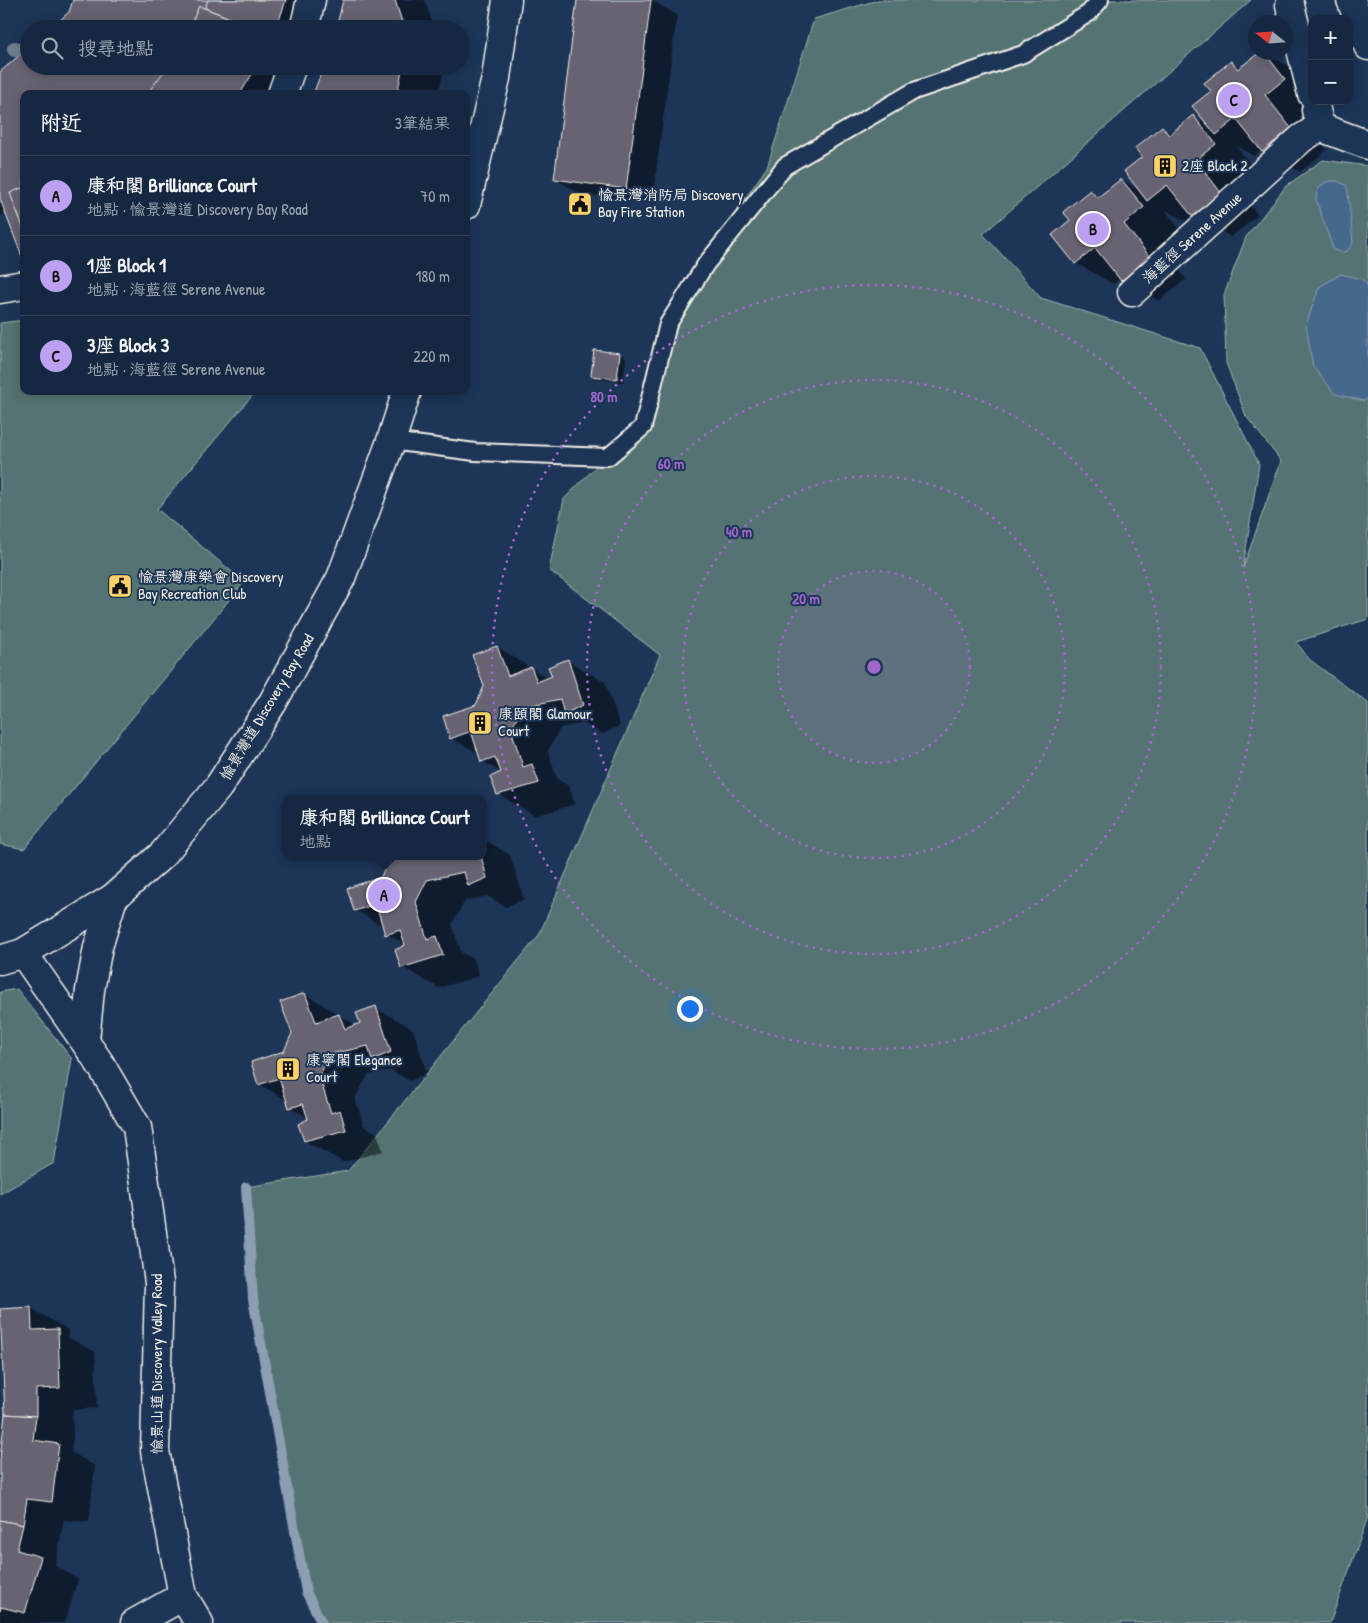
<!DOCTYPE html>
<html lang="zh-TW">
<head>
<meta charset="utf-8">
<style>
	body { margin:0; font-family:"Patrick Hand","LXGW WenKai TC",sans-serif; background:#1f3048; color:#f1f3f6 }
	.controls { position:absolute; right:15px; top:15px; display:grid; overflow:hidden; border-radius:10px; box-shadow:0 2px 12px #0003 }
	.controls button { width:45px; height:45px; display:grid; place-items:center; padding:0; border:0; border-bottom:1px solid #35445a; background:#162841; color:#f1f3f6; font:25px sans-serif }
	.compass { position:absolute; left:1248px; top:15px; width:45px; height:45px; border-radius:50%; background:#162841; box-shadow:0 2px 12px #0003; rotate:287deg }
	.you { position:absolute; left:689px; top:1008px; width:18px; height:18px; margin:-12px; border:4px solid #fff; border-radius:50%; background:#1a73e8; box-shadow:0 0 0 8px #1a73e833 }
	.badge { display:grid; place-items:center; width:32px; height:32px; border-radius:50%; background:#bca0f2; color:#111; font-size:16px; font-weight:700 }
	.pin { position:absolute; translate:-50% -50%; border:2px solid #fff; box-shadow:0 1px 5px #0006 }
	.popup { position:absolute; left:282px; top:795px; width:205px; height:65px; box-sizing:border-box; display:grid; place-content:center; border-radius:10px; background:#162841; filter:drop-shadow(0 1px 4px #0005); font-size:16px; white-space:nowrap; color:#9ea6b1 }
	.popup b { font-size:19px; color:#f1f3f6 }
	.popup::after { content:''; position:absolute; left:50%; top:100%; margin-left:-10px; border:10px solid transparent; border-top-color:#162841 }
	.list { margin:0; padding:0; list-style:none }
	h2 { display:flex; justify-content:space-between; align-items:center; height:65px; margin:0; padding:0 20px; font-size:21px }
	h2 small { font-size:16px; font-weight:400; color:#9ea6b1 }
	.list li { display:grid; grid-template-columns:32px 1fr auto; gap:15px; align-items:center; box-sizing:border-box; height:80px; padding:0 20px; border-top:1px solid #35445a }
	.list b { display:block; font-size:19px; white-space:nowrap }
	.list p { margin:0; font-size:16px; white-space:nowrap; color:#9ea6b1 }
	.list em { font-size:16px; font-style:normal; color:#9ea6b1 }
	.icon { flex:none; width:28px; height:28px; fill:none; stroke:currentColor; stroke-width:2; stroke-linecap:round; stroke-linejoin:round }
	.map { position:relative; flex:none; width:1368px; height:1623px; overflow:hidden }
	.search { position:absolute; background:#162841; box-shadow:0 2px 12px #0003; left:20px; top:20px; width:450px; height:55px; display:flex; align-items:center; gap:12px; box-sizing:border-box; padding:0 18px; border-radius:28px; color:#9ea6b1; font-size:19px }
	.panel { position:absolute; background:#162841; box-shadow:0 2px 12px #0003; left:20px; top:90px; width:450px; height:305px; border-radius:10px }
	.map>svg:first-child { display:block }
	.green { fill:#547372; stroke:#a4b2ad }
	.water { fill:#47678d; stroke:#8c9eb1 }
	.shadow { fill:#0007; fill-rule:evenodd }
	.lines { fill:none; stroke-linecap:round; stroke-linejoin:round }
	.stream { stroke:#8c9eb1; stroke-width:10 }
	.building { fill:#676373; stroke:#f4f1e8 }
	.service-casing { stroke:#f4f1e8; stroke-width:20 }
	.minor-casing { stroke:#f4f1e8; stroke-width:31 }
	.tertiary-casing { stroke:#f4f1e8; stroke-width:31 }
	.service { stroke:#1d3557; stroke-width:16 }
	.minor { stroke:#1d3557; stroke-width:28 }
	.tertiary { stroke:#1d3557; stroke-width:28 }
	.tree { fill:#70818d }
	.ring { fill:none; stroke:#9f67cb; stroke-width:2.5; stroke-dasharray:2.5 5 }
	.labels { text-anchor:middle; stroke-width:4; stroke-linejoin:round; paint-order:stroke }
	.poi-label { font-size:15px; fill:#f4f1e8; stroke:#1d3557; text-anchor:start }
	.street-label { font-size:15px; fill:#f4f1e8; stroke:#1d3557 }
	.centre { fill:#9f67cb; stroke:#1d3557; stroke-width:2.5 }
	.ring-label { font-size:15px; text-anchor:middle; font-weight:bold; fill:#9f67cb; stroke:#1d3557; stroke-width:4; stroke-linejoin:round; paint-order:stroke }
</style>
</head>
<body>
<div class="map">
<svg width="1368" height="1623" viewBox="0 0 1368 1623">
	<rect width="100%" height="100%" fill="#1d3557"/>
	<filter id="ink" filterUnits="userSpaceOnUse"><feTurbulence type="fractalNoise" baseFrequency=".02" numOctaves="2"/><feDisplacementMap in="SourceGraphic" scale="10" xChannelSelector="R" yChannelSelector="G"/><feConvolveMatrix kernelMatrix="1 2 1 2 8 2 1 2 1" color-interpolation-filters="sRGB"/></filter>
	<g filter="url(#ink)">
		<g class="green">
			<polygon points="878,0 1251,0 983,234 1041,298 1200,348 1259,464 1243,568 1281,461 1246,416 1226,363 1224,295 1246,237 1286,186 1323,160 1368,166 1368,619 1296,642 1310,660 1368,703 1368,1517 1330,1623 322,1623 306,1592 253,1299 246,1187 348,1171 539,935 660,655 549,570 564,499 632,430 672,304 767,167 814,19"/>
			<polygon points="24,320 24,391 256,391 157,509 244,582 24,849 0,844 0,323"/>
			<polygon points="17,989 72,1059 54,1163 0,1194 0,992"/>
		</g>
		<g class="water">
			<path d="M 1328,181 L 1337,181 L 1346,185 L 1348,192 L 1353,243 C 1348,252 1343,255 1333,249 L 1316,200 C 1316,190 1319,186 1328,181 Z"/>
			<polygon points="1341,274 1362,279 1368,286 1368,398 1364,401 1335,394 1313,367 1306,325 1319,287"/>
		</g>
		<g class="shadow">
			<polygon points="75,0 317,0 308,29 51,29 70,13"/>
			<polygon points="344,0 425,0 434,29 337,29"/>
			<polygon points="579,0 651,0 677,15 652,203 581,194 555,179"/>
			<polygon points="1264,52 1300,73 1321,101 1301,117 1327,150 1300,172 1262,149 1254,156 1236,146 1252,166 1232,182 1258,215 1231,237 1193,215 1185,221 1165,210 1180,229 1160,246 1186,279 1159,301 1121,278 1113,284 1076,263 1072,221 1090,192 1100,197 1122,180 1142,192 1144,157 1163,128 1173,134 1193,117 1211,127 1212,92 1232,63 1242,68"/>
			<polygon points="29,66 291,66 276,94 24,94 7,213 0,216 0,74"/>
			<polygon points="325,66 445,66 438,94 314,94"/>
			<polygon points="620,354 626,358 623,382 599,379 592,375"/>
			<path d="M 497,647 L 549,679 L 568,661 L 605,682 L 620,726 L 602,734 L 583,723 L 560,728 L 548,751 L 557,779 L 569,786 L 575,804 L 535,816 L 498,794 L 502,773 L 482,761 L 480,754 L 451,738 L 477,706 L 485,686 ZM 511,726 L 514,726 L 509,736 Z"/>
			<polygon points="483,839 510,855 524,899 506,907 487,896 465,901 452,924 461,952 474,959 479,976 439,988 402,967 406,945 386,934 384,927 355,910 382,878 389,859 388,856 483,856"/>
			<polygon points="305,994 357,1026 376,1008 413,1029 427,1073 410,1081 391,1070 368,1075 355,1098 364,1126 377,1133 383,1151 343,1162 305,1141 311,1119 290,1108 288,1101 259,1084 285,1052"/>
			<polygon points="31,1308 68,1330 68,1337 95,1352 97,1408 72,1410 73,1438 71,1452 95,1466 89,1522 64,1520 55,1566 78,1579 65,1623 0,1623 0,1470"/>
		</g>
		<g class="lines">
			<polyline class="stream" points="246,1187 253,1299 306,1592 322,1623"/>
		</g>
		<g class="building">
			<polygon points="73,0 273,0 264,29 50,29 69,12"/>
			<polygon points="208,0 286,0 276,29 257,29 205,8"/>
			<polygon points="343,0 395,0 402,22 413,26 412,29 336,29"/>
			<polygon points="577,0 651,0 626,189 554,179"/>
			<polygon points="199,6 258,29 189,29"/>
			<polygon points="29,47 29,66 238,66 229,87 224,94 24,94 24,262 0,199 0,72"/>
			<polygon points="1260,52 1264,52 1285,79 1265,95 1291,128 1262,152 1236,119 1216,135 1192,106 1211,91 1204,83 1231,61 1238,69"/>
			<polygon points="168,66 257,66 240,94 147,94"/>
			<polygon points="324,66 403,66 397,94 313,94"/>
			<polygon points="1193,115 1216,144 1196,160 1222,194 1193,217 1167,185 1147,201 1124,171 1142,157 1135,148 1162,126 1169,135"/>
			<polygon points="1121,179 1144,207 1124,224 1150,257 1121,281 1095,248 1075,264 1052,235 1070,220 1063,212 1090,190 1097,198"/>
			<polygon points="24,187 24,230 10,193"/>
			<polygon points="594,350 620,353 617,379 591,376"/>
			<polygon points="497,646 508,676 531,667 537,682 552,676 548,667 568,659 583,705 564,714 560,699 523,707 511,729 523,767 532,764 539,783 497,795 490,777 501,772 495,757 481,762 471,731 450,739 443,716 476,705 484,686 472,655"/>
			<polygon points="387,856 481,856 487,878 468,886 464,872 427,880 416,902 427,939 437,936 443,955 401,968 395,950 405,945 400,930 385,935 376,904 354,911 347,888 381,877 388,859"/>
			<polygon points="305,993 316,1022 339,1014 345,1029 360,1023 356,1013 376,1006 391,1052 372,1060 368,1046 331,1054 319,1076 331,1113 340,1110 346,1130 304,1141 298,1124 308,1119 303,1104 289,1108 279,1078 258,1085 251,1062 284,1051 292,1033 280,1002"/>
			<polygon points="31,1307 32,1330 58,1329 60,1388 36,1389 36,1416 5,1414 0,1309"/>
			<polygon points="5,1414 36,1416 33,1440 59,1444 52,1502 27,1499 23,1525 0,1520 0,1459"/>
			<polygon points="0,1520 23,1525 17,1550 41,1557 25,1613 1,1607 0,1611"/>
		</g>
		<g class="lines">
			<defs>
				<polyline id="service" points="391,441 475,452 608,457 643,427 668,324 706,264 785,166 914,91 1023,54 1089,13 1100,0"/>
				<g id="minor">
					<polyline points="1351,0 1368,46"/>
					<polyline points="1290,5 1312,94"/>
					<polyline points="304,29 311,0"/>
					<polyline points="282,94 292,66"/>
					<polyline points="1316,110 1320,127 1368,145"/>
					<polyline points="0,289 24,285"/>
					<polyline points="1132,292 1302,138 1320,127"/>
					<polyline points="23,953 99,1062 137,1127 159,1282 155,1451 183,1596 199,1623"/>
					<polyline points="85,1041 90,990 98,947 113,898"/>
					<polyline points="135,1623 183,1596"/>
				</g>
				<g id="tertiary">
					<polyline points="466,205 496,78 507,0"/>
					<polyline points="0,960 23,953 113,898 163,854 219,786 273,702 341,578 391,441 407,391"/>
				</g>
			</defs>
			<use href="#service" class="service-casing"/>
			<use href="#minor" class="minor-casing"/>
			<use href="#tertiary" class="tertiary-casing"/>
			<use href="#service" class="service"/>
			<use href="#minor" class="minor"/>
			<use href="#tertiary" class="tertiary"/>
		</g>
		<circle class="tree" cx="15" cy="49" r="8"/>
	</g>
	<circle cx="874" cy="667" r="96" fill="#9f67cb" fill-opacity=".12"/>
	<g class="ring">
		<circle cx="874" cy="667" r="96"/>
		<circle cx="874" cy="667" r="191"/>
		<circle cx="874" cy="667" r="287"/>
		<circle cx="874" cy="667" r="382"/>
	</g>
	<defs>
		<symbol id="building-square" viewBox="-11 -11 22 22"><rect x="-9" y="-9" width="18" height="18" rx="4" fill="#ffd166" stroke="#1d3557"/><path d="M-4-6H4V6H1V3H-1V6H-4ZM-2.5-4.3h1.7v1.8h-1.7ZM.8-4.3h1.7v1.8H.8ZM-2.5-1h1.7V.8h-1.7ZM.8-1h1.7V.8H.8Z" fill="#111"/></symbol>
		<symbol id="civic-square" viewBox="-11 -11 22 22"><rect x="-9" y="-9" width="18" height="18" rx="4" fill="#ffd166" stroke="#1d3557"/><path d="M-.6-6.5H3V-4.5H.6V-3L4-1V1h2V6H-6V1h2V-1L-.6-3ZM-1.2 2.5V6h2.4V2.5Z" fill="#111"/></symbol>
	</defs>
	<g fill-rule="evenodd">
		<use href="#building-square" x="1151" y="152" width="28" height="28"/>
		<use href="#civic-square" x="566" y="190" width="28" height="28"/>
		<use href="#civic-square" x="106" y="572" width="28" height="28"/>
		<use href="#building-square" x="466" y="709" width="28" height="28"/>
		<use href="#building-square" x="274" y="1055" width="28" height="28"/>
	</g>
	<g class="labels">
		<g class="poi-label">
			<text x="1182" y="171">2座 Block 2</text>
			<text x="598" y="200">愉景灣消防局 Discovery<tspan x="598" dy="17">Bay Fire Station</tspan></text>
			<text x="138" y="582">愉景灣康樂會 Discovery<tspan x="138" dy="17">Bay Recreation Club</tspan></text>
			<text x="498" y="719">康頤閣 Glamour<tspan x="498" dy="17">Court</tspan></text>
			<text x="306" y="1065">康寧閣 Elegance<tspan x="306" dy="17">Court</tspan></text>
		</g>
		<g class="street-label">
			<text transform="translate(1192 238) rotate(-42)" y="5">海藍徑 Serene Avenue</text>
			<text transform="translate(267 707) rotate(-59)" y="5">愉景灣道 Discovery Bay Road</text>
			<text transform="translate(157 1364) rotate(-90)" y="5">愉景山道 Discovery Valley Road</text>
		</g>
	</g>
	<circle cx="874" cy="667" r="8" class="centre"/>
	<g class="ring-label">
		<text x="604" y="402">80 m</text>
		<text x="671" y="469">60 m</text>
		<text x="739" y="537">40 m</text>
		<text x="806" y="604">20 m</text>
	</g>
</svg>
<div class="controls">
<button>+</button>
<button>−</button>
</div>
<svg class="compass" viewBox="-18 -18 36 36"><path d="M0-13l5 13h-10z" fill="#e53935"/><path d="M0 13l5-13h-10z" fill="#9ea6b1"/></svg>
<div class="you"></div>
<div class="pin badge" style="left:384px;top:895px">A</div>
<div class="popup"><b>康和閣 Brilliance Court</b>地點</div>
<div class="pin badge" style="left:1093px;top:229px">B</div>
<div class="pin badge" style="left:1234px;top:100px">C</div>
<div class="search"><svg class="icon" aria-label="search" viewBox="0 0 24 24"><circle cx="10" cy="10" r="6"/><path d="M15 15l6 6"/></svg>搜尋地點</div>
<section class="panel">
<h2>附近<small>3筆結果</small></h2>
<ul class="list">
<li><span class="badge">A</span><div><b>康和閣 Brilliance Court</b><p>地點 · 愉景灣道 Discovery Bay Road</p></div><em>70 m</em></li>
<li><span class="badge">B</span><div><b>1座 Block 1</b><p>地點 · 海藍徑 Serene Avenue</p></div><em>180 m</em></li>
<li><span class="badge">C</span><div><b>3座 Block 3</b><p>地點 · 海藍徑 Serene Avenue</p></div><em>220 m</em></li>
</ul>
</section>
</div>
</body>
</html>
